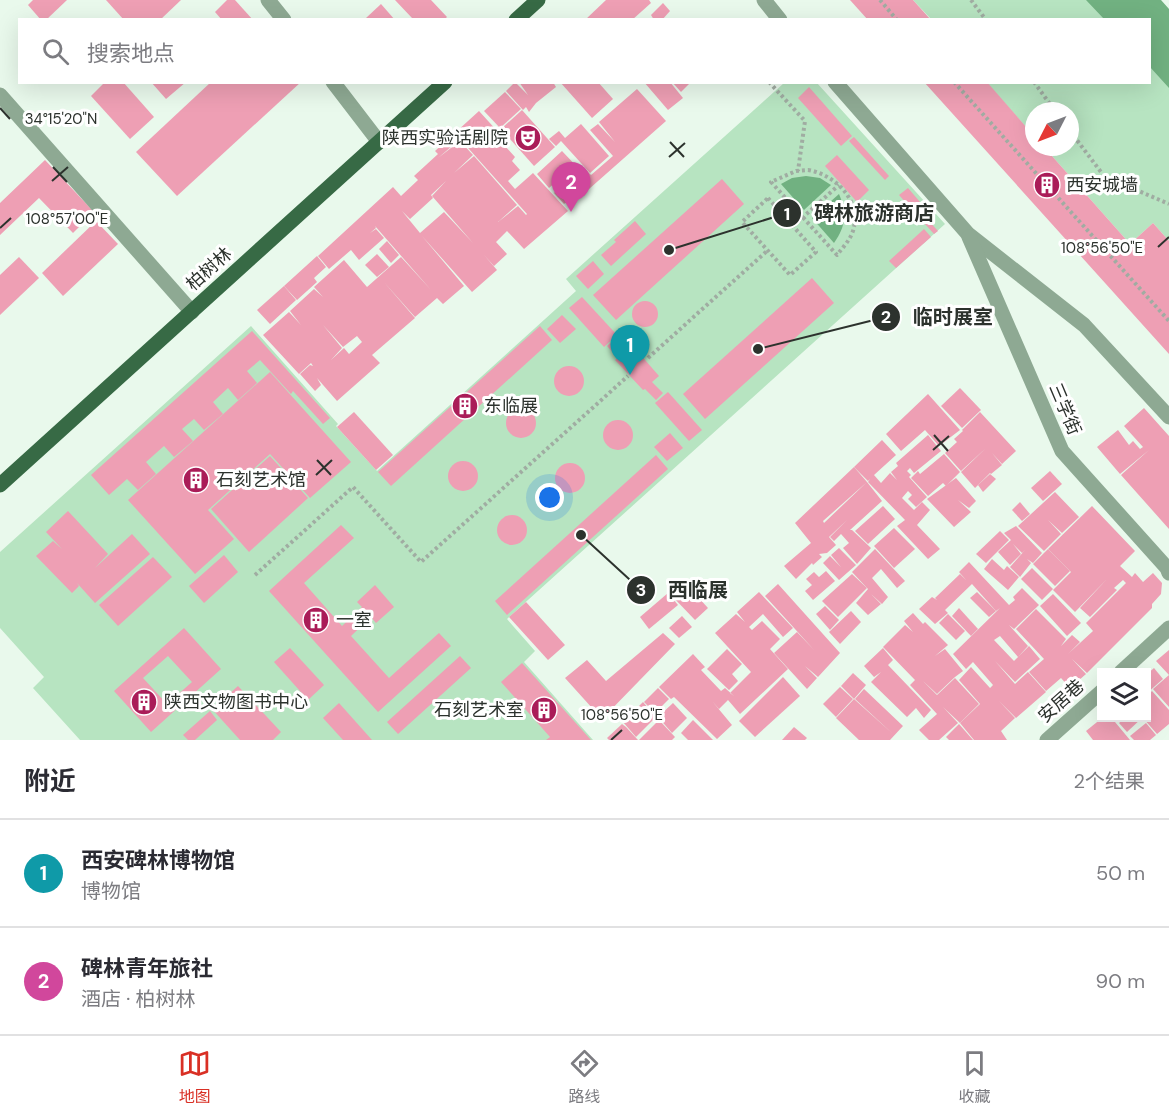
<!DOCTYPE html>
<html lang="zh">
<head>
<meta charset="utf-8">
<style>
	body { margin:0; font-family:"DM Sans","Noto Sans SC",sans-serif; background:#f2f2f3; color:#2b2b33 }
	.controls { position:absolute; right:18px; bottom:18px; display:grid; overflow:hidden; border-radius:0px; box-shadow:0 6px 24px #0002 }
	.controls button { width:54px; height:54px; display:grid; place-items:center; padding:0; border:0; border-bottom:2px solid #e1e1e2; background:#fff; color:#2b2b33; font:30px sans-serif }
	.compass { position:absolute; left:1025px; top:102px; width:54px; height:54px; border-radius:50%; background:#fff; box-shadow:0 6px 24px #0002; rotate:228deg }
	.you { position:absolute; left:550px; top:498px; width:21px; height:21px; margin:-15px; border:4px solid #fff; border-radius:50%; background:#1a73e8; box-shadow:0 0 0 9px #1a73e833 }
	.badge { display:grid; place-items:center; width:39px; height:39px; border-radius:50%; background:#d93025; color:#fff; font-size:20px; font-weight:700 }
	.pin { position:absolute; translate:-50% -50px; filter:drop-shadow(0 2px 3px #0008) }
	.pin::after { content:''; position:absolute; top:32px; width:21px; height:18px; background:inherit; clip-path:polygon(0 0,100% 0,50% 100%) }
	.list { margin:0; padding:0; list-style:none }
	h2 { display:flex; justify-content:space-between; align-items:center; height:78px; margin:0; padding:0 24px; font-size:26px }
	h2 small { font-size:20px; font-weight:400; color:#7c7c81 }
	.list li { display:grid; grid-template-columns:39px 1fr auto; gap:18px; align-items:center; box-sizing:border-box; height:108px; padding:0 24px; border-top:2px solid #e1e1e2 }
	.list b { display:block; font-size:22px; white-space:nowrap }
	.list p { margin:0; font-size:20px; white-space:nowrap; color:#7c7c81 }
	.list em { font-size:20px; font-style:normal; color:#7c7c81 }
	.icon { flex:none; width:33px; height:33px; fill:none; stroke:currentColor; stroke-width:2; stroke-linecap:round; stroke-linejoin:round }
	.map { position:relative; flex:none; width:1169px; height:740px; overflow:hidden }
	.search { position:absolute; background:#fff; box-shadow:0 6px 24px #0002; left:18px; right:18px; top:18px; height:66px; display:flex; align-items:center; gap:15px; box-sizing:border-box; padding:0 21px; border-radius:0px; color:#7c7c81; font-size:22px }
	.sheet { height:294px; background:#fff }
	nav { display:flex; justify-content:space-around; align-items:center; box-sizing:border-box; height:84px; border-top:2px solid #e1e1e2; background:#fff; font-size:16px; color:#7c7c81 }
	nav a { display:grid; justify-items:center; gap:3px }
	nav .on { color:#d93025 }
	.map>svg:first-child { display:block }
	.green { fill:#b7e4c1 }
	.water { fill:#71b181 }
	.building { fill:#ee9fb4; fill-rule:evenodd }
	.lines { fill:none; stroke-linecap:round; stroke-linejoin:round }
	.path { stroke:#a0aca2; stroke-width:4; stroke-dasharray:3 3; stroke-linecap:butt }
	.minor { stroke:#8ea993; stroke-width:15 }
	.major { stroke:#376a45; stroke-width:15 }
	.ticks { fill:none; stroke:#2c322d; stroke-width:2 }
	.labels { text-anchor:middle; stroke-width:6; stroke-linejoin:round; paint-order:stroke }
	.poi-label { font-size:18px; fill:#2c322d; stroke:#fff; text-anchor:start }
	.street-label { font-size:18px; fill:#2c322d; stroke:#fff }
	.ticks-label { font-size:15px; text-anchor:middle; fill:#2c322d; stroke:#fff; stroke-width:6; stroke-linejoin:round; paint-order:stroke }
	.leader { fill:none; stroke:#2c322d; stroke-width:2 }
	.callout-dot { fill:#2c322d; stroke:#fff; stroke-width:2 }
	.mark-label { font-size:18px; text-anchor:middle; font-weight:bold; fill:#fff }
	.callout-label { font-size:20px; text-anchor:middle; font-weight:bold; fill:#2c322d; stroke:#fff; stroke-width:6; stroke-linejoin:round; paint-order:stroke }
</style>
</head>
<body>
<div class="map">
<svg width="1169" height="740" viewBox="0 0 1169 740">
	<rect width="100%" height="100%" fill="#e9f9ec"/>
	<g class="green">
		<polygon points="913,0 1088,0 1106,19 931,19"/>
		<polygon points="1150,64 1169,84 1169,241 1153,223 1130,244 1044,147 1070,147 1070,111 1034,111 1034,136 987,83 1150,82"/>
		<polygon points="784,83 817,83 945,224 507,619 535,651 524,662 593,740 80,740 33,688 44,677 0,628 0,552 251,326 338,424 336,426 377,471 576,291 566,279"/>
	</g>
	<g class="water">
		<polygon points="1086,0 1161,0 1169,9 1169,88 1150,67 1150,20 1104,19"/>
		<polygon points="806,176 820,178 831,185 804,210 781,184 792,178"/>
		<path d="M 839,194 C 847,213 846,226 834,243 L 812,218 Z"/>
	</g>
	<g class="building">
		<polygon points="33,0 67,0 46,20 41,20 28,5"/>
		<polygon points="106,0 181,0 160,20 124,20"/>
		<polygon points="227,0 235,0 253,20 222,20 215,12"/>
		<polygon points="395,0 431,0 447,17 444,20 411,20 412,18"/>
		<polygon points="606,0 649,0 651,3 632,20 585,20"/>
		<polygon points="850,0 913,0 931,20 868,20"/>
		<polygon points="663,3 670,11 662,20 654,20 651,15"/>
		<polygon points="381,4 395,20 367,20 366,18"/>
		<polygon points="105,82 123,82 154,117 130,139 91,96"/>
		<polygon points="151,82 186,82 166,99"/>
		<polygon points="211,82 301,82 177,196 136,152"/>
		<polygon points="515,82 528,95 519,82 553,82 556,87 536,103 529,112 526,107 523,110 506,91"/>
		<polygon points="560,82 598,82 613,99 592,118"/>
		<polygon points="644,82 670,82 683,98 668,110"/>
		<polygon points="672,82 691,82 681,92"/>
		<polygon points="924,82 987,82 1034,136 1034,147 1044,147 1130,244 1153,223 1169,241 1169,354"/>
		<polygon points="809,87 852,136 841,146 798,98"/>
		<polygon points="637,89 666,121 589,189 584,183 586,180 578,171 583,167 591,175 613,156 590,130 598,124 615,142 599,122"/>
		<polygon points="505,92 521,109 500,128 484,111"/>
		<polygon points="522,110 555,147 534,166 501,129"/>
		<path d="M 479,111 L 499,133 L 496,136 L 515,157 L 512,161 L 520,170 L 508,181 L 515,189 L 533,173 L 568,211 L 524,249 L 507,231 L 496,242 L 507,254 L 494,266 L 484,255 L 497,270 L 472,292 L 422,236 L 464,286 L 443,304 L 437,298 L 415,317 L 383,281 L 415,318 L 372,355 L 380,363 L 337,401 L 317,378 L 321,385 L 315,391 L 300,374 L 310,365 L 313,366 L 311,363 L 299,374 L 263,335 L 289,312 L 301,325 L 290,311 L 314,289 L 323,297 L 314,287 L 344,260 L 367,287 L 401,257 L 431,290 L 375,226 L 376,228 L 370,233 L 376,229 L 384,238 L 359,260 L 351,250 L 329,269 L 318,256 L 393,187 L 401,196 L 418,180 L 414,176 L 438,154 L 435,151 ZM 472,129 L 461,140 L 527,214 L 526,215 L 518,206 L 498,222 L 517,205 L 474,156 L 454,173 L 473,155 L 460,141 L 438,158 ZM 446,181 L 432,196 L 473,243 L 444,212 L 420,233 L 402,211 L 410,219 L 433,198 L 431,195 ZM 323,325 L 343,347 L 357,336 L 362,342 L 349,354 L 344,348 L 331,360 L 342,348 Z"/>
		<polygon points="581,124 609,156 590,173 561,141 556,146 549,139 559,131 565,138"/>
		<polygon points="854,137 889,176 885,180 849,141"/>
		<polygon points="562,151 579,169 577,171 581,175 572,183 564,175 549,188 537,174"/>
		<polygon points="837,155 869,190 857,202 825,166"/>
		<polygon points="45,160 94,212 73,233 39,198 0,235 0,203"/>
		<polygon points="722,179 744,204 616,320 593,295"/>
		<polygon points="565,181 577,195 564,204 554,193"/>
		<polygon points="908,188 920,202 915,206 938,231 934,234 899,195"/>
		<polygon points="96,221 118,244 63,296 42,273"/>
		<polygon points="635,221 646,234 611,266 601,255 616,242 614,240"/>
		<polygon points="924,229 931,237 896,268 889,261"/>
		<polygon points="387,241 399,255 391,263 379,249"/>
		<polygon points="377,254 389,267 377,277 365,265"/>
		<polygon points="317,256 326,267 314,278 317,282 297,300 284,286"/>
		<polygon points="19,257 39,278 0,315 0,275"/>
		<polygon points="593,261 604,274 588,289 576,276"/>
		<polygon points="812,278 834,303 705,419 683,394"/>
		<polygon points="284,286 296,300 270,324 257,310"/>
		<polygon points="582,297 617,335 604,347 569,308"/>
		<circle cx="645" cy="314" r="13"/>
		<polygon points="562,315 576,329 560,343 547,329"/>
		<polygon points="540,326 552,340 391,486 378,472"/>
		<polygon points="252,331 330,418 323,424 293,391 291,394 260,360 247,371 257,383 238,400 228,388 213,402 223,414 204,430 194,419 182,429 193,441 174,457 164,446 146,462 156,474 138,490 127,479 109,495 91,475"/>
		<polygon points="614,339 625,351 632,345 659,376 652,382 663,393 656,400 645,389 643,390 615,360 618,358 607,346"/>
		<circle cx="569" cy="381" r="15"/>
		<polygon points="270,372 351,462 310,498 270,454 208,510 234,539 195,574 128,500"/>
		<polygon points="960,388 981,410 962,428 941,406"/>
		<polygon points="668,392 702,430 689,441 655,403"/>
		<polygon points="928,394 960,430 939,446 925,430 901,451 886,434"/>
		<polygon points="1144,408 1169,436 1169,529 1121,475 1149,450 1120,474 1097,447 1118,430 1129,445 1133,441 1140,449 1143,447 1124,426"/>
		<circle cx="521" cy="423" r="15"/>
		<polygon points="354,412 393,455 376,470 337,427"/>
		<polygon points="980,412 1016,451 1002,464 992,453 1002,465 991,474 990,473 975,488 961,472 986,448 961,471 945,453 957,442 954,439 963,431 962,430"/>
		<circle cx="618" cy="435" r="15"/>
		<polygon points="670,433 683,448 667,461 654,447"/>
		<polygon points="928,435 941,451 914,473 910,468 907,471 911,475 909,477 927,497 916,507 908,499 912,495 908,491 902,498 914,510 922,502 930,510 917,525 940,549 928,559 897,526 905,520 868,482 870,479 868,481 854,467 882,440 896,455 874,475 881,483 890,473 897,480 891,472 898,466 896,463"/>
		<polygon points="944,454 960,472 946,486 943,483 928,496 911,478 918,471 920,474"/>
		<polygon points="656,455 668,469 507,615 495,601"/>
		<polygon points="270,456 308,498 249,552 211,509"/>
		<circle cx="463" cy="476" r="15"/>
		<circle cx="570" cy="478" r="15"/>
		<polygon points="854,467 867,482 823,521 824,523 867,482 882,501 850,530 852,530 871,548 857,564 843,548 849,543 841,534 834,541 830,537 847,520 829,537 836,545 827,553 819,554 822,557 813,565 812,563 796,579 784,566 811,543 795,523"/>
		<polygon points="1050,471 1062,484 1043,501 1031,488"/>
		<polygon points="990,474 996,479 983,492 978,485"/>
		<polygon points="956,478 976,501 969,508 958,500 971,512 954,527 927,499"/>
		<polygon points="1055,492 1079,517 1062,533 1048,520 1061,534 1044,551 1018,526"/>
		<polygon points="1020,502 1030,514 1022,521 1012,510"/>
		<polygon points="883,506 895,519 868,544 855,531"/>
		<polygon points="1092,506 1135,551 1120,566 1132,577 1135,573 1143,582 1153,573 1162,583 1161,594 1152,604 1152,608 1087,673 1072,659 1086,674 1070,688 1061,678 1046,691 1029,672 1044,659 1016,629 1036,609 1066,639 1061,646 1072,635 1080,642 1068,654 1093,631 1086,623 1126,583 1123,580 1114,588 1117,590 1090,617 1080,608 1107,579 1075,612 1053,590 1071,572 1048,549"/>
		<polygon points="68,511 108,554 95,568 132,534 150,554 95,603 77,583 79,586 72,593 36,556 53,541 62,549 46,532"/>
		<circle cx="512" cy="530" r="15"/>
		<polygon points="341,525 354,538 304,583 342,626 362,607 357,602 375,585 394,607 376,623 371,617 351,636 389,678 439,633 451,646 378,712 269,591"/>
		<polygon points="1016,526 1042,553 1033,563 1027,559 1031,563 1020,577 1010,567 1025,550 1022,553 1013,544 1021,554 1010,565 998,552 1011,540 1004,533"/>
		<polygon points="894,528 915,549 894,568 874,546"/>
		<polygon points="1000,531 1009,540 986,563 976,554"/>
		<polygon points="839,548 856,565 839,580 823,563 830,556 841,567 831,555"/>
		<polygon points="875,549 905,581 897,588 881,569 872,578 888,597 882,604 871,594 881,604 868,615 856,603 868,589 852,572"/>
		<polygon points="1048,549 1070,571 1055,586 1033,564"/>
		<polygon points="224,555 238,572 204,603 189,586"/>
		<polygon points="153,557 172,577 118,626 99,605"/>
		<polygon points="992,559 1004,570 1007,566 1019,577 1008,590 984,569"/>
		<polygon points="969,562 1009,605 1015,600 1013,597 1022,588 1039,605 1014,629 1009,625 1028,646 1018,657 1000,636 994,640 1014,661 1029,646 1040,659 1015,682 995,661 1015,684 1028,672 1046,692 1016,718 999,701 1015,718 1001,731 1007,740 974,740 960,723 980,704 959,680 971,667 990,688 993,685 973,662 966,669 953,654 1000,608 996,611 972,584 945,610 948,613 935,624 919,609 932,597 937,600 935,598 960,574 966,580 959,572"/>
		<polygon points="1032,568 1053,589 1042,600 1021,579"/>
		<polygon points="826,571 835,581 813,600 805,591 812,585 806,579 814,572 819,577"/>
		<polygon points="852,574 867,588 838,617 822,601"/>
		<polygon points="686,584 708,608 695,620 672,596"/>
		<polygon points="778,584 840,653 818,677 805,666 817,678 807,689 774,653 797,632 815,651 765,596"/>
		<polygon points="759,592 793,628 783,637 763,614 749,627 752,630 762,621 780,639 770,649 788,669 740,714 728,700 719,709 712,701 732,725 717,739 674,697 671,699 659,687 693,654 705,667 701,670 721,691 725,688 734,696 730,693 751,672 715,633 736,614 745,622 737,612"/>
		<polygon points="977,592 996,611 989,617 970,598"/>
		<polygon points="668,593 678,605 649,629 640,617"/>
		<polygon points="1053,594 1081,623 1067,636 1040,606"/>
		<polygon points="526,602 565,645 548,660 509,617"/>
		<polygon points="825,606 839,620 830,630 816,614"/>
		<polygon points="959,608 978,629 971,636 952,616"/>
		<polygon points="851,611 861,622 840,644 829,632"/>
		<polygon points="913,613 923,624 925,622 948,645 935,656 945,649 963,671 955,677 937,694 923,681 937,695 955,678 979,704 960,723 943,707 958,723 939,740 929,740 919,730 937,714 910,685 915,680 883,647 905,625 913,632 904,621"/>
		<polygon points="948,614 965,631 956,640 939,623"/>
		<polygon points="682,616 692,627 679,638 669,628"/>
		<path d="M 184,628 L 221,669 L 151,732 L 114,691 ZM 168,656 L 192,682 L 167,704 L 143,678 Z"/>
		<polygon points="663,633 675,644 602,719 565,678 587,660 606,681"/>
		<polygon points="290,648 324,685 308,700 274,662"/>
		<polygon points="883,648 893,660 888,665 931,710 924,718 916,708 907,717 871,682 881,672 874,677 864,666"/>
		<polygon points="727,649 742,664 732,674 738,681 729,690 707,669"/>
		<polygon points="1169,650 1169,707 1153,689 1169,675 1156,661"/>
		<polygon points="460,656 471,668 398,734 387,722"/>
		<polygon points="522,663 591,740 546,740 550,737 501,682"/>
		<polygon points="1154,668 1163,679 1146,694 1146,675"/>
		<polygon points="853,673 866,685 854,699 841,686"/>
		<polygon points="783,677 800,696 755,737 739,721"/>
		<polygon points="238,686 281,732 273,740 240,740 212,709"/>
		<polygon points="840,687 853,699 836,717 823,704"/>
		<polygon points="658,688 669,699 655,713 644,702"/>
		<polygon points="864,689 903,726 890,740 859,740 836,718 854,699 893,734 855,699"/>
		<polygon points="1152,691 1169,710 1169,724 1157,734 1143,718 1146,718 1146,697"/>
		<polygon points="643,702 656,717 636,737 623,722"/>
		<polygon points="339,703 372,740 343,740 323,718"/>
		<polygon points="673,703 687,718 672,733 658,717"/>
		<polygon points="210,711 217,720 195,740 188,740 183,735"/>
		<polygon points="1102,718 1121,718 1115,722 1130,740 1093,740 1086,731"/>
		<polygon points="1125,718 1142,718 1127,732 1119,723"/>
		<polygon points="659,720 675,737 672,740 639,740"/>
		<polygon points="693,720 713,740 688,740 681,733"/>
		<polygon points="1146,723 1156,735 1150,740 1134,740 1130,736"/>
		<polygon points="622,724 626,727 638,740 609,740 607,738"/>
		<polygon points="959,724 973,740 949,740 946,737"/>
		<polygon points="794,727 807,738 805,740 782,740"/>
	</g>
	<g class="lines">
		<g class="path">
			<polyline points="880,0 897,20"/>
			<polyline points="971,0 986,20"/>
			<polyline points="769,82 805,121 798,171"/>
			<polyline points="954,82 1169,321"/>
			<polyline points="1034,82 1055,111"/>
			<polyline points="1070,131 1104,176 1169,204"/>
			<path d="M 808,170 C 833,174 860,198 854,227 C 852,238 844,246 837,255 L 771,182 L 796,171 Z"/>
			<polygon points="768,198 816,252 790,275 742,222"/>
			<polyline points="793,226 839,185"/>
			<polyline points="648,358 768,250"/>
			<polyline points="255,575 353,487 421,562 628,376"/>
		</g>
		<g class="minor">
			<polyline points="268,0 284,20"/>
			<polyline points="764,0 780,20"/>
			<polyline points="333,82 379,142"/>
			<polyline points="835,82 968,234 1084,325 1169,417"/>
			<polyline points="0,95 192,312"/>
			<polyline points="969,237 1062,451 1167,568 1169,573"/>
			<polyline points="1121,672 1169,628"/>
			<polyline points="1047,740 1102,691"/>
		</g>
		<g class="major">
			<polyline points="516,20 538,0"/>
			<polyline points="0,485 445,82"/>
		</g>
	</g>
	<path class="ticks" d="M 0,108 L 10,119M 670,142 L 684,157M 669,157 L 685,143M 53,167 L 67,182M 52,181 L 68,167M 0,228 L 11,218M 1158,247 L 1169,237M 934,435 L 948,451M 933,450 L 949,436M 317,460 L 331,475M 316,475 L 332,460M 611,740 L 622,730"/>
	<defs>
		<symbol id="theatre-disc" viewBox="-11 -11 22 22"><circle r="9.5" fill="#aa1c58" stroke="#fff"/><path d="M-5-5.5Q0-4 5-5.5V0Q5 5 0 6Q-5 5-5 0ZM-3.3-2.5H-1v1.5H-3.3ZM1-2.5H3.3v1.5H1ZM-2.8 1Q0 5.5 2.8 1Z" fill="#fff"/></symbol>
		<symbol id="building-disc" viewBox="-11 -11 22 22"><circle r="9.5" fill="#aa1c58" stroke="#fff"/><path d="M-4-6H4V6H1V3H-1V6H-4ZM-2.5-4.3h1.7v1.8h-1.7ZM.8-4.3h1.7v1.8H.8ZM-2.5-1h1.7V.8h-1.7ZM.8-1h1.7V.8H.8Z" fill="#fff"/></symbol>
	</defs>
	<g fill-rule="evenodd">
		<use href="#theatre-disc" x="513" y="123" width="30" height="30"/>
		<use href="#building-disc" x="1032" y="170" width="30" height="30"/>
		<use href="#building-disc" x="450" y="391" width="30" height="30"/>
		<use href="#building-disc" x="181" y="465" width="30" height="30"/>
		<use href="#building-disc" x="301" y="605" width="30" height="30"/>
		<use href="#building-disc" x="129" y="687" width="30" height="30"/>
		<use href="#building-disc" x="529" y="695" width="30" height="30"/>
	</g>
	<g class="labels">
		<g class="poi-label">
			<text x="508" y="144" text-anchor="end">陕西实验话剧院</text>
			<text x="1066" y="191">西安城墙</text>
			<text x="484" y="412">东临展</text>
			<text x="216" y="486">石刻艺术馆</text>
			<text x="336" y="626">一室</text>
			<text x="164" y="708">陕西文物图书中心</text>
			<text x="524" y="716" text-anchor="end">石刻艺术室</text>
		</g>
		<g class="street-label">
			<text transform="translate(209 269) rotate(-42)" y="6">柏树林</text>
			<text transform="translate(1065 409) rotate(67)" y="6">三学街</text>
			<text transform="translate(1061 701) rotate(-42)" y="6">安居巷</text>
		</g>
	</g>
	<g class="ticks-label">
		<text x="61" y="124">34°15'20"N</text>
		<text x="67" y="224">108°57'00"E</text>
		<text x="1102" y="253">108°56'50"E</text>
		<text x="622" y="720">108°56'50"E</text>
	</g>
	<path class="leader" d="M669 250L787 213M758 349L886 317M581 535L641 590"/>
	<g class="callout-dot">
		<circle cx="669" cy="250" r="6"/>
		<circle cx="758" cy="349" r="6"/>
		<circle cx="581" cy="535" r="6"/>
		<circle cx="787" cy="213" r="15"/>
		<circle cx="886" cy="317" r="15"/>
		<circle cx="641" cy="590" r="15"/>
	</g>
	<g class="mark-label">
		<text x="787" y="220">1</text>
		<text x="886" y="323">2</text>
		<text x="641" y="596">3</text>
	</g>
	<g class="callout-label">
		<text x="874" y="220">碑林旅游商店</text>
		<text x="953" y="324">临时展室</text>
		<text x="698" y="597">西临展</text>
	</g>
</svg>
<div class="controls">
<button><svg class="icon" aria-label="layers" viewBox="0 0 24 24"><path d="M12 4l9 5-9 5-9-5zM3 14l9 5 9-5"/></svg></button>
</div>
<svg class="compass" viewBox="-18 -18 36 36"><path d="M0-13l5 13h-10z" fill="#e53935"/><path d="M0 13l5-13h-10z" fill="#7c7c81"/></svg>
<div class="you"></div>
<div class="pin badge" style="left:630px;top:375px;background:#0f9aa8">1</div>
<div class="pin badge" style="left:571px;top:212px;background:#d1479c">2</div>
<div class="search"><svg class="icon" aria-label="search" viewBox="0 0 24 24"><circle cx="10" cy="10" r="6"/><path d="M15 15l6 6"/></svg>搜索地点</div>
</div>
<section class="sheet">
<h2>附近<small>2个结果</small></h2>
<ul class="list">
<li><span class="badge" style="background:#0f9aa8">1</span><div><b>西安碑林博物馆</b><p>博物馆</p></div><em>50 m</em></li>
<li><span class="badge" style="background:#d1479c">2</span><div><b>碑林青年旅社</b><p>酒店 · 柏树林</p></div><em>90 m</em></li>
</ul>
</section>
<nav>
<a class="on"><svg class="icon" aria-label="map" viewBox="0 0 24 24"><path d="M3 6l6-2 6 2 6-2v14l-6 2-6-2-6 2zM9 4v14M15 6v14"/></svg>地图</a>
<a><svg class="icon" aria-label="directions" viewBox="0 0 24 24"><path d="M12 3l9 9-9 9-9-9zM9 14v-3h6M13 9l2 2-2 2"/></svg>路线</a>
<a><svg class="icon" aria-label="saved" viewBox="0 0 24 24"><path d="M7 4h10v16l-5-4-5 4z"/></svg>收藏</a>
</nav>
</body>
</html>
